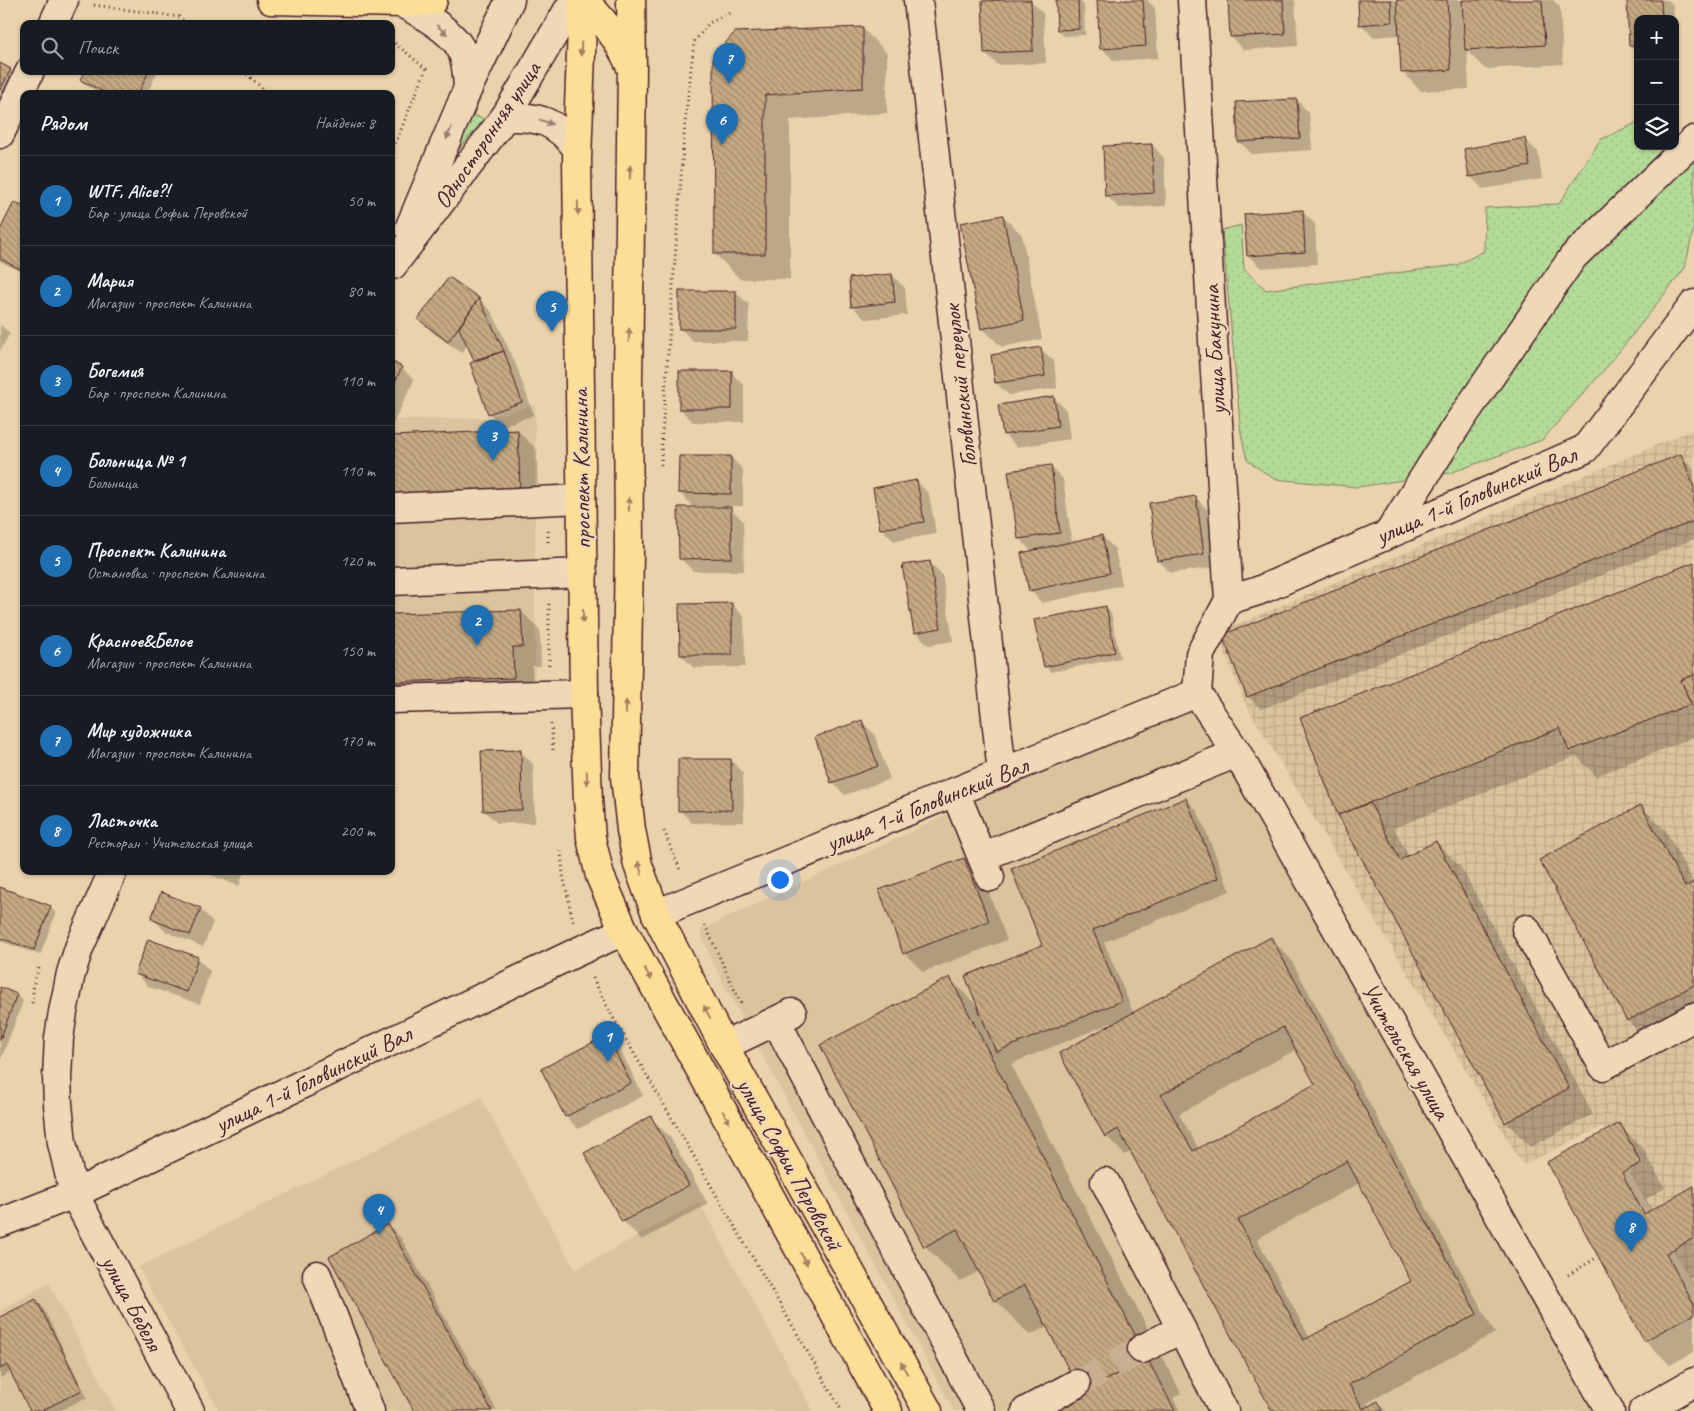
<!DOCTYPE html>
<html lang="ru">
<head>
<meta charset="utf-8">
<style>
	body { margin:0; font-family:Caveat,sans-serif; background:#20242c; color:#f1f3f6 }
	.controls { position:absolute; right:15px; top:15px; display:grid; overflow:hidden; border-radius:10px; box-shadow:0 1px 4px #0004 }
	.controls button { width:45px; height:45px; display:grid; place-items:center; padding:0; border:0; border-bottom:1px solid #363941; background:#171b24; color:#f1f3f6; font:25px sans-serif }
	.you { position:absolute; left:779px; top:879px; width:18px; height:18px; margin:-12px; border:4px solid #fff; border-radius:50%; background:#1a73e8; box-shadow:0 0 0 8px #1a73e833 }
	.badge { display:grid; place-items:center; width:32px; height:32px; border-radius:50%; background:#1f6fb2; color:#fff; font-size:16px; font-weight:700 }
	.pin { position:absolute; translate:-50% -41px; filter:drop-shadow(0 1px 2px #0008) }
	.pin::after { content:''; position:absolute; top:26px; width:18px; height:15px; background:inherit; clip-path:polygon(0 0,100% 0,50% 100%) }
	.list { margin:0; padding:0; list-style:none }
	h2 { display:flex; justify-content:space-between; align-items:center; height:65px; margin:0; padding:0 20px; font-size:21px }
	h2 small { font-size:16px; font-weight:400; color:#9ea1a6 }
	.list li { display:grid; grid-template-columns:32px 1fr auto; gap:15px; align-items:center; box-sizing:border-box; height:90px; padding:0 20px; border-top:1px solid #363941 }
	.list b { display:block; font-size:19px; white-space:nowrap }
	.list p { margin:0; font-size:16px; white-space:nowrap; color:#9ea1a6 }
	.list em { font-size:16px; font-style:normal; color:#9ea1a6 }
	.icon { flex:none; width:28px; height:28px; fill:none; stroke:currentColor; stroke-width:2; stroke-linecap:round; stroke-linejoin:round }
	.map { position:relative; flex:none; width:1694px; height:1411px; overflow:hidden }
	.search { position:absolute; background:#171b24; box-shadow:0 1px 4px #0004; left:20px; top:20px; width:375px; height:55px; display:flex; align-items:center; gap:12px; box-sizing:border-box; padding:0 18px; border-radius:10px; color:#9ea1a6; font-size:19px }
	.panel { position:absolute; background:#171b24; box-shadow:0 1px 4px #0004; left:20px; top:90px; width:375px; height:785px; border-radius:10px }
	.map>svg:first-child { display:block }
	.built { fill:#dbc39d }
	.industrial { fill:url(#industrial-grid) }
	.grass { fill:url(#grass-dots); stroke:#7e7d61 }
	.shadow { fill:#0003; fill-rule:evenodd }
	.building { fill:url(#building-back-hatch); stroke:#4a1f2b; fill-rule:evenodd }
	.lines { fill:none; stroke-linecap:round; stroke-linejoin:round }
	.minor-tunnel { stroke:#c9ae92; stroke-width:28; stroke-dasharray:28 14; stroke-linecap:butt }
	.minor-casing { stroke:#4a1f2b; stroke-width:31 }
	.major-casing { stroke:#4a1f2b; stroke-width:31 }
	.path { stroke:#4a1f2b; stroke-width:3; stroke-dasharray:1 4; stroke-linecap:butt }
	.minor { stroke:#eed8b7; stroke-width:28 }
	.major { stroke:#fdde96; stroke-width:28 }
	.oneway { fill:#9c7c71 }
	.oneway2 { fill:#a47e60 }
	.labels { text-anchor:middle; stroke-width:4.5; stroke-linejoin:round; paint-order:stroke }
	.street-label { font-size:24px; fill:#4a1f2b; stroke:#eed8b7 }
</style>
</head>
<body>
<div class="map">
<svg width="1694" height="1411" viewBox="0 0 1694 1411">
	<defs>
		<pattern id="industrial-grid" width="8" height="8" patternUnits="userSpaceOnUse" patternTransform="scale(1.25)"><rect width="8" height="8" fill="#dbc39d"/><path d="M0 4h8M4 0v8" fill="none" stroke="#bda787"/></pattern>
		<pattern id="grass-dots" width="8" height="8" patternUnits="userSpaceOnUse" patternTransform="scale(1.25)"><rect width="8" height="8" fill="#b3db97"/><path d="M2 2h.1M6 6h.1" fill="none" stroke="#9bbc82" stroke-width="1.8" stroke-linecap="round"/></pattern>
		<pattern id="building-back-hatch" width="6" height="6" patternUnits="userSpaceOnUse" patternTransform="scale(1.25)"><rect width="6" height="6" fill="#c5aa82"/><path d="M-1 5l2 2M0 0l6 6M5-1l2 2" fill="none" stroke="#a28a6b"/></pattern>
	</defs>
	<rect width="100%" height="100%" fill="#e9d2ac"/>
	<filter id="ink" filterUnits="userSpaceOnUse"><feTurbulence type="fractalNoise" baseFrequency=".02" numOctaves="2"/><feDisplacementMap in="SourceGraphic" scale="10" xChannelSelector="R" yChannelSelector="G"/><feConvolveMatrix kernelMatrix="1 2 1 2 8 2 1 2 1" color-interpolation-filters="sRGB"/></filter>
	<g filter="url(#ink)">
		<g class="built">
			<polygon points="535,405 535,707 391,712 391,420 487,418"/>
			<polygon points="1197,693 1610,1411 954,1411 711,960 700,930 885,844"/>
			<polygon points="481,1098 575,1270 699,1202 813,1411 219,1411 138,1267"/>
			<polygon points="49,1283 116,1411 0,1411 0,1311"/>
		</g>
		<polygon class="industrial" points="1694,429 1694,1287 1603,1126 1523,1165 1246,705 1217,633"/>
		<g class="grass">
			<polygon points="471,114 484,119 447,164"/>
			<polygon points="1636,123 1638,123 1638,146 1675,146 1675,134 1694,163 1694,226 1685,268 1611,362 1542,440 1450,473 1357,487 1274,479 1247,460 1241,433 1222,230 1241,225 1244,269 1266,290 1457,265 1484,251 1485,208 1559,204 1600,140"/>
		</g>
		<g class="shadow">
			<polygon points="1030,0 1043,13 1046,63 998,65 985,53"/>
			<polygon points="1057,0 1079,0 1084,5 1085,35 1064,36 1058,30"/>
			<polygon points="1098,0 1147,0 1155,8 1158,58 1114,61 1102,48"/>
			<polygon points="1229,0 1295,0 1298,46 1244,50 1231,37"/>
			<polygon points="1359,0 1553,0 1560,7 1563,64 1485,69 1467,51 1469,89 1421,91 1402,72 1400,35 1373,37 1361,24"/>
			<polygon points="1628,0 1668,0 1673,5 1674,19 1638,19 1638,54 1630,46"/>
			<polygon points="862,28 887,53 887,113 790,120 790,279 740,279 715,254 714,57"/>
			<polygon points="0,65 10,70 23,83 0,118"/>
			<polygon points="86,71 158,71 147,94 104,94 87,86 81,80"/>
			<polygon points="1297,100 1309,113 1312,150 1252,154 1239,141"/>
			<polygon points="1525,140 1538,152 1542,179 1483,189 1470,176"/>
			<polygon points="1152,145 1164,158 1166,206 1119,208 1106,195"/>
			<polygon points="24,209 24,273 0,261 0,232"/>
			<polygon points="1302,211 1315,224 1317,264 1261,268 1248,255"/>
			<polygon points="1003,216 1022,235 1042,339 1002,347 982,328"/>
			<polygon points="892,275 905,288 907,315 865,319 852,306"/>
			<polygon points="449,278 479,299 492,312 516,365 534,415 502,426 489,413 478,362 468,344 462,353 432,332 420,319"/>
			<polygon points="736,292 749,305 748,341 693,341 681,329"/>
			<polygon points="0,325 10,333 0,351"/>
			<polygon points="1041,349 1054,361 1057,388 1009,395 996,383"/>
			<polygon points="391,363 402,368 414,380 392,426"/>
			<polygon points="731,373 744,385 744,422 693,422 680,409"/>
			<polygon points="1054,398 1066,410 1070,439 1017,447 1004,434"/>
			<polygon points="518,431 537,450 538,509 391,514"/>
			<polygon points="1681,456 1694,470 1694,539 1261,709 1248,697 1224,636"/>
			<polygon points="731,457 743,470 743,506 728,506 743,521 744,571 693,571 680,558 721,508 721,506 692,506 680,493"/>
			<polygon points="1050,466 1063,479 1072,543 1102,536 1115,549 1122,585 1042,603 1030,590 1032,552 1019,538"/>
			<polygon points="917,482 929,494 936,534 894,541 881,528"/>
			<polygon points="1196,498 1208,510 1216,567 1171,573 1158,560"/>
			<polygon points="930,562 942,575 953,641 928,645 916,632"/>
			<polygon points="1694,564 1694,737 1596,776 1576,756 1394,828 1409,857 1436,842 1461,867 1593,1114 1531,1147 1506,1122 1338,811"/>
			<polygon points="732,604 744,617 745,667 694,668 681,655"/>
			<polygon points="1105,607 1111,613 1120,658 1051,672 1045,666"/>
			<polygon points="521,611 540,630 541,666 532,666 533,697 391,689 391,615"/>
			<polygon points="862,722 874,734 890,779 845,795 833,783 817,738"/>
			<polygon points="520,751 533,764 535,823 497,823 484,810"/>
			<polygon points="731,760 743,773 744,822 692,823 680,810"/>
			<path d="M 1186,799 L 1198,812 L 1230,891 L 1104,942 L 1134,1014 L 1271,939 L 1290,958 L 1495,1333 L 1367,1403 L 1369,1407 L 1378,1402 L 1386,1411 L 1274,1411 L 1132,1151 L 1125,1155 L 1106,1136 L 1123,1018 L 1011,1064 L 1181,1393 L 1173,1398 L 1180,1411 L 1049,1411 L 1083,1393 L 1048,1326 L 1030,1335 L 995,1300 L 980,1271 L 960,1281 L 925,1246 L 949,978 L 980,1009 ZM 1297,1049 L 1317,1084 L 1199,1149 L 1179,1114 ZM 1360,1183 L 1413,1282 L 1310,1338 L 1257,1239 Z"/>
			<polygon points="1641,806 1666,831 1694,883 1694,1023 1653,1046 1628,1021 1541,861"/>
			<polygon points="964,859 983,878 1007,940 923,972 904,953"/>
			<polygon points="201,871 244,871 239,886"/>
			<polygon points="0,888 50,907 56,913 40,955 0,941"/>
			<polygon points="200,909 213,922 203,947 165,931 152,918"/>
			<polygon points="197,958 210,971 200,1004 149,987 137,974"/>
			<polygon points="0,989 17,995 23,1001 0,1062"/>
			<polygon points="607,1037 620,1049 643,1096 578,1129 566,1116"/>
			<polygon points="651,1118 670,1137 708,1204 642,1240 623,1221"/>
			<polygon points="1620,1125 1644,1150 1665,1188 1646,1199 1652,1210 1694,1188 1694,1276 1690,1278 1694,1284 1694,1352 1670,1365 1645,1340 1549,1162"/>
			<polygon points="388,1225 401,1238 497,1411 416,1411"/>
			<polygon points="36,1300 42,1306 87,1397 59,1411 31,1411 11,1372 0,1378 0,1319"/>
		</g>
		<g class="building">
			<polygon points="1006,0 1031,0 1033,51 984,53 982,1"/>
			<polygon points="1056,0 1078,0 1079,29 1057,30"/>
			<polygon points="1097,0 1143,0 1146,46 1100,49"/>
			<polygon points="1228,0 1283,0 1285,34 1230,37"/>
			<polygon points="1358,0 1391,0 1392,22 1359,25"/>
			<polygon points="1397,0 1447,0 1451,70 1401,73"/>
			<polygon points="1462,0 1542,0 1545,45 1465,50"/>
			<polygon points="1627,0 1661,0 1662,19 1638,19 1638,46 1629,46"/>
			<polygon points="863,27 863,88 765,95 765,254 714,254 713,57 735,32"/>
			<polygon points="0,63 11,69 0,90"/>
			<polygon points="84,71 149,71 138,94 108,94 80,80"/>
			<polygon points="1297,99 1300,138 1238,142 1236,102"/>
			<polygon points="1525,138 1530,166 1469,177 1464,149"/>
			<polygon points="1152,144 1154,193 1105,196 1103,146"/>
			<polygon points="14,202 24,207 24,271 0,259 0,230"/>
			<polygon points="1303,210 1305,252 1247,256 1244,214"/>
			<polygon points="1003,215 1024,320 981,329 960,223"/>
			<polygon points="892,274 895,302 851,307 849,278"/>
			<polygon points="449,277 479,298 448,342 418,319"/>
			<rect x="679" y="291" width="57" height="38"/>
			<polygon points="479,298 504,351 474,360 459,328"/>
			<polygon points="1041,347 1045,376 995,383 991,355"/>
			<polygon points="504,351 522,402 488,414 470,363"/>
			<polygon points="391,361 402,367 391,390"/>
			<rect x="679" y="371" width="53" height="38"/>
			<polygon points="1054,396 1058,426 1003,435 998,405"/>
			<polygon points="518,430 520,491 391,495 391,436"/>
			<polygon points="1681,454 1694,487 1694,521 1247,697 1222,635"/>
			<polygon points="679,456 731,456 731,494 678,493"/>
			<polygon points="1051,465 1060,533 1018,539 1008,471"/>
			<polygon points="917,480 924,522 880,529 873,488"/>
			<polygon points="1196,496 1204,554 1157,561 1149,503"/>
			<polygon points="678,507 731,507 732,558 679,559"/>
			<polygon points="1102,535 1110,573 1029,591 1021,553"/>
			<polygon points="930,561 941,628 914,633 902,565"/>
			<polygon points="1694,562 1694,675 1681,680 1691,704 1569,751 1560,728 1338,815 1300,718"/>
			<polygon points="732,603 732,655 680,655 679,604"/>
			<polygon points="1106,606 1115,652 1044,667 1034,620"/>
			<polygon points="521,610 523,647 513,647 514,678 391,682 391,614"/>
			<polygon points="1694,675 1694,711 1681,680"/>
			<polygon points="862,720 878,766 831,783 815,737"/>
			<polygon points="521,750 522,810 483,811 481,751"/>
			<polygon points="678,759 731,759 732,810 678,811"/>
			<polygon points="1186,798 1218,878 1093,930 1122,1001 996,1052 965,976 1042,945 1011,869"/>
			<polygon points="1370,803 1400,860 1436,841 1569,1088 1505,1123 1338,815"/>
			<polygon points="1641,805 1685,887 1694,882 1694,985 1627,1021 1539,860"/>
			<polygon points="964,858 989,921 903,954 879,890"/>
			<polygon points="0,887 51,906 34,950 0,938"/>
			<polygon points="161,892 201,908 190,935 151,919"/>
			<path d="M 1271,937 L 1477,1314 L 1349,1384 L 1363,1409 L 1378,1401 L 1383,1411 L 1272,1411 L 1118,1129 L 1105,1137 L 1059,1053 ZM 1283,1027 L 1315,1084 L 1193,1151 L 1161,1095 ZM 1347,1161 L 1411,1281 L 1304,1340 L 1238,1220 Z"/>
			<polygon points="148,939 198,957 187,992 135,974"/>
			<polygon points="950,977 1147,1358 1081,1393 1025,1285 994,1301 957,1229 924,1247 820,1045"/>
			<polygon points="0,987 17,994 0,1040"/>
			<polygon points="607,1035 631,1083 565,1117 541,1069"/>
			<polygon points="651,1116 689,1185 622,1222 584,1153"/>
			<polygon points="1620,1123 1641,1163 1622,1173 1644,1214 1694,1186 1694,1238 1666,1253 1694,1305 1694,1314 1644,1341 1547,1162"/>
			<polygon points="388,1224 492,1411 414,1411 329,1257"/>
			<polygon points="36,1299 82,1390 41,1411 30,1411 7,1365 0,1369 0,1317"/>
			<polygon points="1147,1358 1175,1411 1047,1411 1081,1393"/>
		</g>
		<g class="lines">
			<polyline class="minor-tunnel" points="1076,1384 1142,1349"/>
			<defs>
				<g id="minor">
					<polyline points="918,0 1002,773"/>
					<polyline points="1192,0 1229,600 1200,654 1197,693"/>
					<path d="M 401,3 C 419,12 452,31 461,49 C 467,61 467,75 468,88"/>
					<polyline points="53,24 64,0"/>
					<path d="M 505,117 C 539,116 555,121 577,148"/>
					<polyline points="0,134 30,71"/>
					<polyline points="409,229 468,88 510,0"/>
					<polyline points="393,265 505,117 574,0"/>
					<polyline points="391,508 581,499"/>
					<polyline points="1389,533 1455,428 1573,257 1694,140"/>
					<polyline points="391,581 583,573"/>
					<polyline points="1229,600 1258,591 1585,449 1694,304"/>
					<polyline points="1197,693 1237,753 1610,1411"/>
					<polyline points="391,699 584,694"/>
					<polyline points="955,792 990,877"/>
					<polyline points="982,857 1237,753"/>
					<polyline points="113,871 79,948 71,973 63,1012 59,1038 57,1077 58,1104 62,1143 74,1194 190,1411"/>
					<polyline points="656,914 1197,693"/>
					<polyline points="1526,929 1603,1066 1694,1017"/>
					<polyline points="776,1021 981,1411"/>
					<polyline points="724,1046 792,1013"/>
					<polyline points="1105,1182 1224,1411"/>
					<polyline points="0,1223 74,1194 579,951 624,931"/>
					<polyline points="317,1275 370,1411"/>
					<polyline points="1142,1349 1181,1329"/>
					<polyline points="1026,1411 1076,1384"/>
					<polyline points="1643,1411 1694,1382"/>
				</g>
				<g id="major">
					<polyline points="271,0 401,3 433,0"/>
					<polyline points="583,0 577,160 584,694 588,800 591,838 600,876 624,931 888,1411"/>
					<path d="M 583,0 C 603,19 619,40 630,65"/>
					<polyline points="631,0 632,68 628,383 629,553 625,777 631,830 638,865 656,914 724,1046 928,1411"/>
				</g>
			</defs>
			<use href="#minor" class="minor-casing"/>
			<use href="#major" class="major-casing"/>
			<g class="path">
				<polyline points="94,5 179,17 187,24"/>
				<polyline points="391,40 426,69 391,154"/>
				<polyline points="243,71 269,94"/>
				<polyline points="661,465 662,435 685,123 694,42 709,23 729,13"/>
				<polyline points="548,531 548,545"/>
				<polyline points="549,604 549,665"/>
				<polyline points="551,724 553,750"/>
				<polyline points="664,831 681,872"/>
				<polyline points="561,851 563,875 573,921"/>
				<polyline points="705,925 741,1004"/>
				<polyline points="593,978 610,1012 842,1411"/>
				<polyline points="32,1003 34,982 39,968"/>
				<polyline points="1568,1275 1598,1257"/>
			</g>
			<use href="#minor" class="minor"/>
			<use href="#major" class="major"/>
		</g>
		<defs><path id="oneway-solid" d="M-6-.8H1V-3.2L6.5 0L1 3.2V.8H-6Z" transform="scale(1.25)"/></defs>
		<g class="oneway">
			<use href="#oneway-solid" transform="translate(442 30) rotate(41)"/>
			<use href="#oneway-solid" transform="translate(546 122) rotate(20)"/>
			<use href="#oneway-solid" transform="translate(449 133) rotate(113)"/>
		</g>
		<g class="oneway2">
			<use href="#oneway-solid" transform="translate(581 49) rotate(92)"/>
			<use href="#oneway-solid" transform="translate(630 172) rotate(-89)"/>
			<use href="#oneway-solid" transform="translate(578 208) rotate(89)"/>
			<use href="#oneway-solid" transform="translate(629 335) rotate(-89)"/>
			<use href="#oneway-solid" transform="translate(629 504) rotate(-90)"/>
			<use href="#oneway-solid" transform="translate(583 616) rotate(89)"/>
			<use href="#oneway-solid" transform="translate(626 707) rotate(-89)"/>
			<use href="#oneway-solid" transform="translate(587 778) rotate(88)"/>
			<use href="#oneway-solid" transform="translate(640 868) rotate(-106)"/>
			<use href="#oneway-solid" transform="translate(648 974) rotate(61)"/>
			<use href="#oneway-solid" transform="translate(707 1012) rotate(-118)"/>
			<use href="#oneway-solid" transform="translate(726 1117) rotate(61)"/>
			<use href="#oneway-solid" transform="translate(804 1259) rotate(61)"/>
			<use href="#oneway-solid" transform="translate(904 1368) rotate(-119)"/>
		</g>
	</g>
	<g class="labels">
		<g class="street-label">
			<text transform="translate(487 135) rotate(-56)" y="8">Односторонняя улица</text>
			<text transform="translate(1214 350) rotate(-93)" y="8">улица Бакунина</text>
			<text transform="translate(960 386) rotate(-96)" y="8">Головинский переулок</text>
			<text transform="translate(581 469) rotate(-91)" y="8">проспект Калинина</text>
			<text transform="translate(1476 495) rotate(-23)" y="8">улица 1-й Головинский Вал</text>
			<text transform="translate(927 804) rotate(-22)" y="8">улица 1-й Головинский Вал</text>
			<text transform="translate(1406 1051) rotate(60)" y="8">Учительская улица</text>
			<text transform="translate(313 1079) rotate(-26)" y="8">улица 1-й Головинский Вал</text>
			<text transform="translate(790 1164) rotate(61)" y="8">улица Софьи Перовской</text>
			<text transform="translate(132 1303) rotate(62)" y="8">улица Бебеля</text>
		</g>
	</g>
</svg>
<div class="controls">
<button>+</button>
<button>−</button>
<button><svg class="icon" aria-label="layers" viewBox="0 0 24 24"><path d="M12 4l9 5-9 5-9-5zM3 14l9 5 9-5"/></svg></button>
</div>
<div class="you"></div>
<div class="pin badge" style="left:608px;top:1062px">1</div>
<div class="pin badge" style="left:477px;top:646px">2</div>
<div class="pin badge" style="left:493px;top:461px">3</div>
<div class="pin badge" style="left:379px;top:1235px">4</div>
<div class="pin badge" style="left:552px;top:332px">5</div>
<div class="pin badge" style="left:722px;top:145px">6</div>
<div class="pin badge" style="left:729px;top:84px">7</div>
<div class="pin badge" style="left:1631px;top:1252px">8</div>
<div class="search"><svg class="icon" aria-label="search" viewBox="0 0 24 24"><circle cx="10" cy="10" r="6"/><path d="M15 15l6 6"/></svg>Поиск</div>
<section class="panel">
<h2>Рядом<small>Найдено: 8</small></h2>
<ul class="list">
<li><span class="badge">1</span><div><b>WTF, Alice?!</b><p>Бар · улица Софьи Перовской</p></div><em>50 m</em></li>
<li><span class="badge">2</span><div><b>Мария</b><p>Магазин · проспект Калинина</p></div><em>80 m</em></li>
<li><span class="badge">3</span><div><b>Богемия</b><p>Бар · проспект Калинина</p></div><em>110 m</em></li>
<li><span class="badge">4</span><div><b>Больница № 1</b><p>Больница</p></div><em>110 m</em></li>
<li><span class="badge">5</span><div><b>Проспект Калинина</b><p>Остановка · проспект Калинина</p></div><em>120 m</em></li>
<li><span class="badge">6</span><div><b>Красное&amp;Белое</b><p>Магазин · проспект Калинина</p></div><em>150 m</em></li>
<li><span class="badge">7</span><div><b>Мир художника</b><p>Магазин · проспект Калинина</p></div><em>170 m</em></li>
<li><span class="badge">8</span><div><b>Ласточка</b><p>Ресторан · Учительская улица</p></div><em>200 m</em></li>
</ul>
</section>
</div>
</body>
</html>
